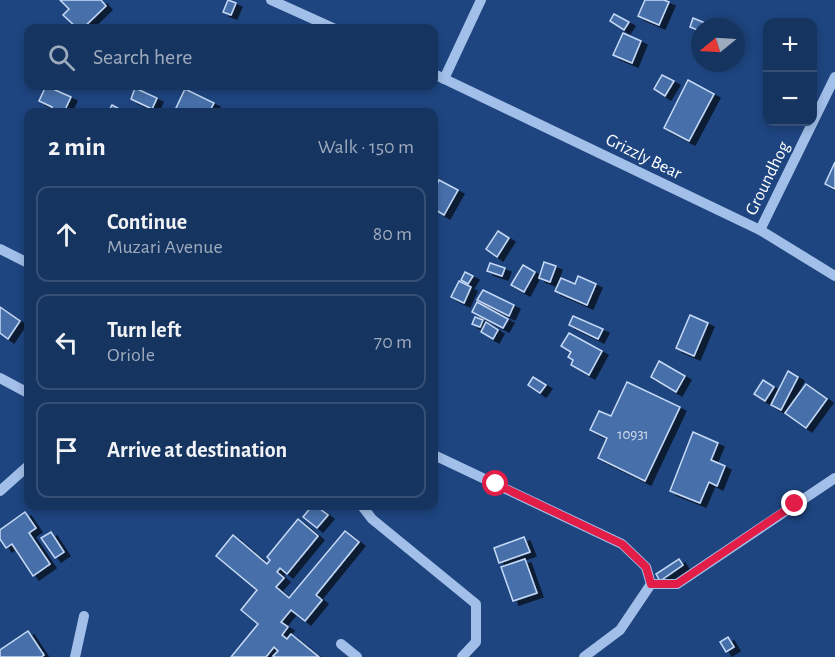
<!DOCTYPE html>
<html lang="en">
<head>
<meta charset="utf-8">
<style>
	body { margin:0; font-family:"Alegreya Sans",sans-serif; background:#233f69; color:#f1f3f6 }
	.controls { position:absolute; right:18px; top:18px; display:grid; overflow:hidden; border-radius:12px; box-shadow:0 3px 9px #0003 }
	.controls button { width:54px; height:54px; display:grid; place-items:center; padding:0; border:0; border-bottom:2px solid #354f75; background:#163460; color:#f1f3f6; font:30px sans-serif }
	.compass { position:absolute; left:691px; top:18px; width:54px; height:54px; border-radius:50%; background:#163460; box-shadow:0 3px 9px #0003; rotate:252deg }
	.stop { position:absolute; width:18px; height:18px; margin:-14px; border:4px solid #e11d48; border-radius:50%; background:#fff }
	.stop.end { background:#e11d48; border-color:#fff; box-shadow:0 2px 6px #0008 }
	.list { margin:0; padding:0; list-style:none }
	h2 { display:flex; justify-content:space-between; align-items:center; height:78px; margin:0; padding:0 24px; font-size:26px }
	h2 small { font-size:20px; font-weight:400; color:#9eaabd }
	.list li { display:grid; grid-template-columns:39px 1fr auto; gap:18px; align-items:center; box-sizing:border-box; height:96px; margin:0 12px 12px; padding:0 12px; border:2px solid #354f75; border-radius:12px }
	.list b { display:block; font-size:22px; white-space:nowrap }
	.list p { margin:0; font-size:20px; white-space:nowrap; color:#9eaabd }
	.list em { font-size:20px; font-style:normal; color:#9eaabd }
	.icon { flex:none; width:33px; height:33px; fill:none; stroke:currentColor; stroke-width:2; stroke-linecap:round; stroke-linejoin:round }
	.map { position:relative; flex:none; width:835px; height:657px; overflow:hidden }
	.search { position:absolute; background:#163460; box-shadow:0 3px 9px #0003; left:24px; top:24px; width:414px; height:66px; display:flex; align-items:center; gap:15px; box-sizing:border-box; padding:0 21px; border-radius:12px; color:#9eaabd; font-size:22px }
	.panel { position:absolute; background:#163460; box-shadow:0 3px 9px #0003; left:24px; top:108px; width:414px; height:402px; border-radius:12px }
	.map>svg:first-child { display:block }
	.building { fill:#466faa; stroke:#c6daf6; stroke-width:1.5; filter:url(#shadow) }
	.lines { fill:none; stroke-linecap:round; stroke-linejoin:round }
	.minor { stroke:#a2bfe9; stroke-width:10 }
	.route { stroke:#e11d48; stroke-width:8 }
	.labels { text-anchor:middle; stroke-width:4.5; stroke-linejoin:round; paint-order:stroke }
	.number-label { font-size:15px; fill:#d1dbea }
	.street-label { font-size:18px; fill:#fff; stroke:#1e4580 }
</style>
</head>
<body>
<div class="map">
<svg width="835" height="657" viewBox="0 0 835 657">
	<defs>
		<filter id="shadow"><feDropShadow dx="6" dy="4" stdDeviation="0" flood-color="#0009"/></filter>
	</defs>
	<rect width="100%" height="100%" fill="#1e4580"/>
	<g class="building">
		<polygon points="60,0 101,0 106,6 83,28 77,28 63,15 69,9"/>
		<polygon points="228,0 236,3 231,15 223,12"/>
		<polygon points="645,0 664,0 669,2 659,25 638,16"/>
		<polygon points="614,14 629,22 624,30 610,21"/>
		<polygon points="693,18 710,25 709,27 700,27 700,31 690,27"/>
		<polygon points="623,33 641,41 632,63 613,55"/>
		<polygon points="662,75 674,81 665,96 654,89"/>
		<polygon points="688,80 714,94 689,141 664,128"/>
		<polygon points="46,86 71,97 64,112 50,112 52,107 39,101"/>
		<polygon points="135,88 157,98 152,109 131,99"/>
		<polygon points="185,89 214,103 209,112 185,112 176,108"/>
		<polygon points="112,105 125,112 108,112"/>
		<polygon points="835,162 835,189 825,184"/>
		<polygon points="439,180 458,190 444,215 434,209 434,190"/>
		<polygon points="498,231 509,238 497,257 486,249"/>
		<polygon points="544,262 556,266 550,282 539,278"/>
		<polygon points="490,263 505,268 502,276 487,271"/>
		<polygon points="523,265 535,272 524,292 511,285"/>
		<polygon points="465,272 473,276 468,284 461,280"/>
		<polygon points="578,276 596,284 587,305 555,291 561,278 575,284"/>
		<polygon points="459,281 471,287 464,303 451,297"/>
		<polygon points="483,290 514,305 509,316 477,300"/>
		<polygon points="477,302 508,319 503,328 472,312"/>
		<polygon points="0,307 20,321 8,339 0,333"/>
		<polygon points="690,315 708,323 694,356 676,348"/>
		<polygon points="573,316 603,329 598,339 569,325"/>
		<polygon points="475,317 483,320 480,327 472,324"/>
		<polygon points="486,322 498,330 493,339 481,332"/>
		<polygon points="569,333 602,351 589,375 571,365 573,360 568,357 571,352 561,346"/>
		<polygon points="659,361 685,376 676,392 651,377"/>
		<polygon points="788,371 798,377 781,410 771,405"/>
		<polygon points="533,377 546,385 540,393 528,385"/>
		<polygon points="763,380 774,387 765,401 754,394"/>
		<polygon points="627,382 680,407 645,481 598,458 607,438 590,430 599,411 611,416"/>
		<polygon points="806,384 827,399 806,428 785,413"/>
		<polygon points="693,432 718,443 711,460 725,466 717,486 709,482 700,503 670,491"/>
		<polygon points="312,506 316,506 328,515 317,528 303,517"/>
		<polygon points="25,512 36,528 29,533 50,564 33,576 12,544 6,548 0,539 0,530"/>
		<polygon points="298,519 318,536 287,574 280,568 277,572 284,578 276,587 289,598 345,531 359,542 316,595 322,600 305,621 291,610 281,622 288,627 282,635 287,639 291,634 319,657 275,657 273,656 278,651 274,647 266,657 231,657 258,624 241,610 257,590 216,556 233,535 267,564 270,560 267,557"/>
		<polygon points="51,532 64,552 55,558 41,538"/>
		<polygon points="524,537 530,552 499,563 494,548"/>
		<polygon points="525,559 537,593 513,601 501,567"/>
		<polygon points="679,559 683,565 660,581 656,574"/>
		<polygon points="28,631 44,655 41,657 0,657 0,650"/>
		<polygon points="728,637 734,647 726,652 720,642"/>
	</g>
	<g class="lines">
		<g class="minor">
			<polyline points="271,0 333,28"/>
			<polyline points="434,74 760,230 835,276"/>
			<polyline points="444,79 481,0"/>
			<polyline points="760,230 835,77"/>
			<polyline points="0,249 28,263"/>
			<polyline points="0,378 28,393"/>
			<polyline points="434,455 622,544 646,567 651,584"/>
			<polyline points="0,491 28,466"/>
			<polyline points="362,506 372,519 476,604 476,642 462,657"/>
			<polyline points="651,584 677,584 835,478"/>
			<polyline points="341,644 357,657"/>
			<polyline points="75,657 84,616"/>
			<polyline points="584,657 620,630 651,584"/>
		</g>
	</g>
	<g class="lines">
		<polyline class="route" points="496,484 622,544 646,567 651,584 677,584 795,504"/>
	</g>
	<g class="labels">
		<g class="number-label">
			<text x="633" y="439">10931</text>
		</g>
		<g class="street-label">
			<text transform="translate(644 156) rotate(26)" y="6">Grizzly Bear</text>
			<text transform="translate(767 178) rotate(-64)" y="6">Groundhog</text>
		</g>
	</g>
</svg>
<div class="controls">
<button>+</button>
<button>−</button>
</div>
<svg class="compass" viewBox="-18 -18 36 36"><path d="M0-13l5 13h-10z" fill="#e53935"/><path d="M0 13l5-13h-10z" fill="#9eaabd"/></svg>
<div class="stop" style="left:496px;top:484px"></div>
<div class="stop end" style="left:795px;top:504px"></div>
<div class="search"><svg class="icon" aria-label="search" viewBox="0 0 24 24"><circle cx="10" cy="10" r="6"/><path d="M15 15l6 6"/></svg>Search here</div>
<section class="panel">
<h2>2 min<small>Walk · 150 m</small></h2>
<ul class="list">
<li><svg class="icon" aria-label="ahead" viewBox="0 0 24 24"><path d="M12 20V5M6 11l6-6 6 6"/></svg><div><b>Continue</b><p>Muzari Avenue</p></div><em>80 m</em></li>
<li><svg class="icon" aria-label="left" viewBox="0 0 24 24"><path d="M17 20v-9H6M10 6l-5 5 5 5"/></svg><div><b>Turn left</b><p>Oriole</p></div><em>70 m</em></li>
<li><svg class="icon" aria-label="arrive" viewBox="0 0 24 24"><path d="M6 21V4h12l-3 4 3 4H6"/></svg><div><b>Arrive at destination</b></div></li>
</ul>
</section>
</div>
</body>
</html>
